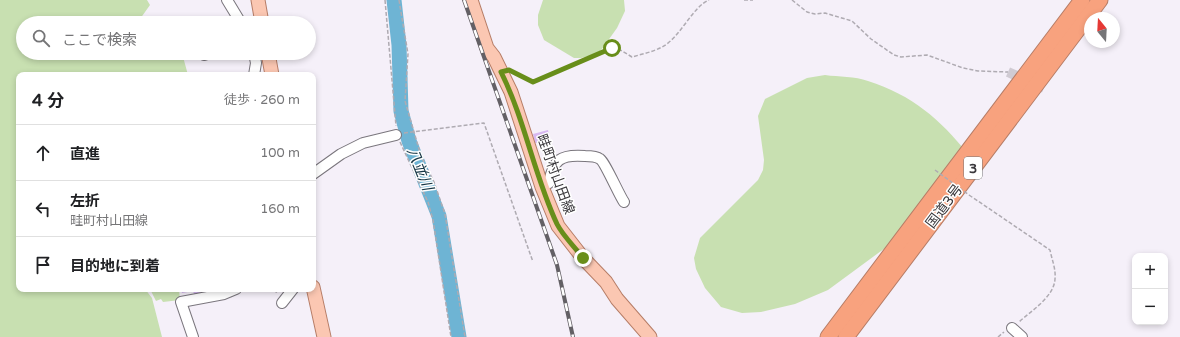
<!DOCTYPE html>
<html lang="ja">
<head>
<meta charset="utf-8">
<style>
	body { margin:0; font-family:"Varela Round","Noto Sans JP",sans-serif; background:#f6f6f6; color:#202124 }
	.controls { position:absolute; right:12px; bottom:12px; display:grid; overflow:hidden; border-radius:8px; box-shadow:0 2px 6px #0003 }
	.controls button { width:36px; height:36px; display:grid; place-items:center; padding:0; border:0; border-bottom:1px solid #e0e0e0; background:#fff; color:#202124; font:20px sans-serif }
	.compass { position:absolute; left:1084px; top:12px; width:36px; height:36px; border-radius:50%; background:#fff; box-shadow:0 2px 6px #0003; rotate:342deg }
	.stop { position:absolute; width:12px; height:12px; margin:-9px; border:3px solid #688e1a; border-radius:50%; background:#fff }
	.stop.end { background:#688e1a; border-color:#fff; box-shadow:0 1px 4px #0008 }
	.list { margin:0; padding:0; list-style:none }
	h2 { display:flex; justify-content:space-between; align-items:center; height:52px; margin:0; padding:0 16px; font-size:17px }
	h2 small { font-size:13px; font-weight:400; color:#757577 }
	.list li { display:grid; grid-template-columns:26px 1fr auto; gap:12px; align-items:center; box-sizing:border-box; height:56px; padding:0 16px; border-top:1px solid #e0e0e0 }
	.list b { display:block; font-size:15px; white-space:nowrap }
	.list p { margin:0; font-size:13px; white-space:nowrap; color:#757577 }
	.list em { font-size:13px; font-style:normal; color:#757577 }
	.icon { flex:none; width:22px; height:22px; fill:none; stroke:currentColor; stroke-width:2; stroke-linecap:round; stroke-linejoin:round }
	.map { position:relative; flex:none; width:1180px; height:337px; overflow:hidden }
	.search { position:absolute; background:#fff; box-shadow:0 2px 6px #0003; left:16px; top:16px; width:300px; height:44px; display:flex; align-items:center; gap:10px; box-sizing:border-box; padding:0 14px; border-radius:22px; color:#757577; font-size:15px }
	.panel { position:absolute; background:#fff; box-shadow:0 2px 6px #0003; left:16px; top:72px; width:300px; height:220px; border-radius:8px }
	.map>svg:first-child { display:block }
	.green { fill:#c8e0b1 }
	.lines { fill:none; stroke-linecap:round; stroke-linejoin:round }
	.river { stroke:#6eb4d4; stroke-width:15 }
	.building { fill:#d7b8f1 }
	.minor-tunnel { stroke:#d0cbd3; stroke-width:10; stroke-dasharray:10 5; stroke-linecap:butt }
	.minor-casing { stroke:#7a767d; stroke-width:12 }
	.major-casing { stroke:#b67d67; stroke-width:15 }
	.highway-casing { stroke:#b67d67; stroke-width:17 }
	.path { stroke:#afabb2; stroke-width:1.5; stroke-dasharray:4 2; stroke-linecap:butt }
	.minor { stroke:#fff; stroke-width:10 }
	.major { stroke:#fbc7b2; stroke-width:13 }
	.highway { stroke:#f8a27e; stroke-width:15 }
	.rail-casing { stroke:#636065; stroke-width:4 }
	.rail { stroke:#fff; stroke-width:2.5; stroke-dasharray:8; stroke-linecap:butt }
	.path-bridge { stroke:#afabb2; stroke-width:1.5; stroke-dasharray:4 2; stroke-linecap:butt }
	.route { stroke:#688e1a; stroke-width:5 }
	.labels { text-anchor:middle; stroke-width:3; stroke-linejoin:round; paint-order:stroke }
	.shield { fill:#fff; stroke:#757476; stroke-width:1 }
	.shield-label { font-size:13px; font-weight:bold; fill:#3a383c }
	.street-label { font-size:14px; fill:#3a383c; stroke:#fff }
	.water-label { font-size:15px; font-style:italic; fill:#173746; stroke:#fff }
</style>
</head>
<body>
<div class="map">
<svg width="1180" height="337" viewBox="0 0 1180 337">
	<rect width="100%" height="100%" fill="#f5f0f9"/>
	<g class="green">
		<polygon points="0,0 147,0 150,5 140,19 142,23 23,23 23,53 182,53 188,75 19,75 19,289 145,289 152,298 162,337 0,337"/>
		<polygon points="543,0 624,0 625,11 617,28 602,49 596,54 581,58 574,58 544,40 538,25 538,15"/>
		<path d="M 825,75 C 839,77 855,76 868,81 C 912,95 940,119 968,154 L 915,226 L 828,290 L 795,304 L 761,312 L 742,313 L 721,307 L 705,288 L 696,269 L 694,258 L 700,238 L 758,180 L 763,170 L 764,160 L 758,116 L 765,99 L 807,78 Z"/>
		<polygon points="150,289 179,289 180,300 163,302 161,299 156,301"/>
	</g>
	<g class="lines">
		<polyline class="river" points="394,0 399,45 401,111 409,141 439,216 459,337"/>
	</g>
	<g class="building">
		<polygon points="548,130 550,140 535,143 533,134"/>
		<polygon points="181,289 203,289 203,292 194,294 193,291 182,293"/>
	</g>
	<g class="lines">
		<polyline class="minor-tunnel" points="1008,72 1044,88"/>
		<defs>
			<g id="minor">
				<polyline points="227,0 241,23"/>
				<polyline points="202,53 204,55 210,53"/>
				<polyline points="254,53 256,63 254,75"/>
				<polyline points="313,174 341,154 363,143 396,135"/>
				<path d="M 542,187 L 549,183 C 553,160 560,154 585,156 C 590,156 596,156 600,159 C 605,162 619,195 624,202"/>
				<polyline points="282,303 293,289"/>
				<polyline points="1012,328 1022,337"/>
				<polyline points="193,337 181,302 224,294 236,289"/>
			</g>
			<g id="major">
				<polyline points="258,0 262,23"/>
				<polyline points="471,0 487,48 494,57 511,92 542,187 558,226 583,258 606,282 617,299 650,337"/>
				<polyline points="268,53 272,75"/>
				<polyline points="313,287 324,337"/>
			</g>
			<g id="highway">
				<polyline points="828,337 1082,0"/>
				<polyline points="846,337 1100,0"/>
			</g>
		</defs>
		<use href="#minor" class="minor-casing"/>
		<use href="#major" class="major-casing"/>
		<use href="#highway" class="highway-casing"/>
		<g class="path">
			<polyline points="385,0 396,126"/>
			<polyline points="399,0 408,54 405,101 421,156 434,182 445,214 465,337"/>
			<polyline points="744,0 753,0"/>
			<polyline points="792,0 807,12 815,14 825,13 852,21 871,39 894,55 901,57 927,55 963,68 978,71 1008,72"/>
			<path d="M 514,72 L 533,82 L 613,48 L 617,48 L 632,57 C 642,54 653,52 662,47 C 680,38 693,6 709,0"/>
			<polyline points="404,133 484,123 533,262"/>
			<polyline points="400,142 428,202 433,220 451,337"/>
			<path d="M 969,195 L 1050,250 C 1052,260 1056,269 1055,279 C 1054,297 1031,311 1019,322"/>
			<polyline points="275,289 277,294"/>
			<polyline points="998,337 1004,332"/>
		</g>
		<use href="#minor" class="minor"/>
		<use href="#major" class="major"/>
		<use href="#highway" class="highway"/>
		<defs>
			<polyline id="rail" points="464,0 557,265 573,337"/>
		</defs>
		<use href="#rail" class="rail-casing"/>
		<use href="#rail" class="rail"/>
		<polyline class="path-bridge" points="935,170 969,195"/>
	</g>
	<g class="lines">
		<path class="route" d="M 583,258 C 575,247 563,236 557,224 C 534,175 525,120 501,72 L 509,70 L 533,82 L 612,48"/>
	</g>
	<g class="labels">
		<rect class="shield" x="964" y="157" width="18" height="22" rx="3"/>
		<g class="shield-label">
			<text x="973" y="173">3</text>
		</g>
		<g class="street-label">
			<text transform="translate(556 174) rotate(70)" y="5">畦町村山田線</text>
			<text transform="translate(944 206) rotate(-53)" y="5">国道3号</text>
		</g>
		<g class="water-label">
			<text transform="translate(420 169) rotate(68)" y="5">八並川</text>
		</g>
	</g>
</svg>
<div class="controls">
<button>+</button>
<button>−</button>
</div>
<svg class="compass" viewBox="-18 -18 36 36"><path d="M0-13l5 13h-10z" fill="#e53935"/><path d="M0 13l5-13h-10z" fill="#757577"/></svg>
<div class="stop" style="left:612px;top:48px"></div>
<div class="stop end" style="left:583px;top:258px"></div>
<div class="search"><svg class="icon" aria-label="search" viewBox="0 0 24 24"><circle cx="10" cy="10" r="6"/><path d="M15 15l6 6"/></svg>ここで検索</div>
<section class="panel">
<h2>4 分<small>徒歩 · 260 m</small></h2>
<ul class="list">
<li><svg class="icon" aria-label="ahead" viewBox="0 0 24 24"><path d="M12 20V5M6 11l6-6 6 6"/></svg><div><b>直進</b></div><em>100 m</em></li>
<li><svg class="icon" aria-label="left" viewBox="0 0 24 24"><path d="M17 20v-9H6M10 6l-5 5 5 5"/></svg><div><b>左折</b><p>畦町村山田線</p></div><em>160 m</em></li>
<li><svg class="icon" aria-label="arrive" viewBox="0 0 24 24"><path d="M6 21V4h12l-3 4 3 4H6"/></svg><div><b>目的地に到着</b></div></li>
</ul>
</section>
</div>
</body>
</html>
